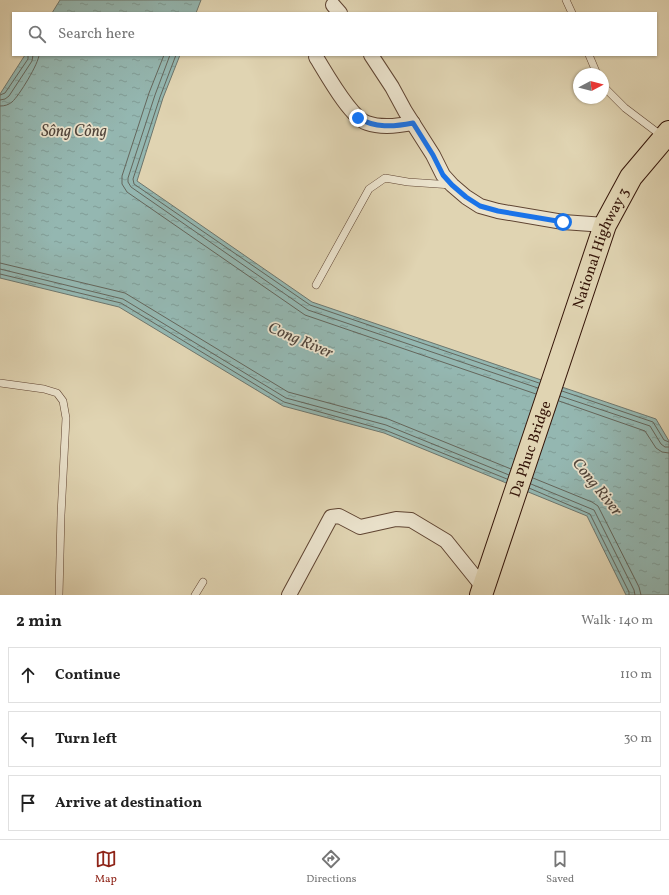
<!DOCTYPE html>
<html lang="en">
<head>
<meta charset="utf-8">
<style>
	body { margin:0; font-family:Vollkorn,serif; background:#f6f6f6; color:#222 }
	.compass { position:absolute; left:573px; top:68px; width:36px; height:36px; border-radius:50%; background:#fff; box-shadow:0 1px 3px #0004; rotate:83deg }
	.stop { position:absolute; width:12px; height:12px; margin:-9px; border:3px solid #1a73e8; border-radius:50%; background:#fff }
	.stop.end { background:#1a73e8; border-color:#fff; box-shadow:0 1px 4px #0008 }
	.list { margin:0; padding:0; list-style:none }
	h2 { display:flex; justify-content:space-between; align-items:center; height:52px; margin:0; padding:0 16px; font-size:17px }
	h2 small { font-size:13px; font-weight:400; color:#767676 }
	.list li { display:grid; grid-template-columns:26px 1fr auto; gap:12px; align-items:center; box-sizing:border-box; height:56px; margin:0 8px 8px; padding:0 8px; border:1px solid #e0e0e0; border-radius:0px }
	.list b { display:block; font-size:15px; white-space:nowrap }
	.list em { font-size:13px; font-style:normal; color:#767676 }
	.icon { flex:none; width:22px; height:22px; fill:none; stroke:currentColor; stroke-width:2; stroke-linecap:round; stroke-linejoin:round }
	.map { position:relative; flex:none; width:669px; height:595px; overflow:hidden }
	.search { position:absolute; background:#fff; box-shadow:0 1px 3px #0004; left:12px; right:12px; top:12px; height:44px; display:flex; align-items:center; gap:10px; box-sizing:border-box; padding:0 14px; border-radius:0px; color:#767676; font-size:15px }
	.sheet { height:244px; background:#fff }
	nav { display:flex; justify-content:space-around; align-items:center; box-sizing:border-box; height:56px; border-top:1px solid #e0e0e0; background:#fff; font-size:11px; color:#767676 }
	nav a { display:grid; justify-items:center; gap:2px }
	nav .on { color:#8f2418 }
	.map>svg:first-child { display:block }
	.water { fill:url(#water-ripples); stroke:#6e766d }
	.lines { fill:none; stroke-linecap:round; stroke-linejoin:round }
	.shore { stroke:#64665c; stroke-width:1 }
	.lane-casing { stroke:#5f4432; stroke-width:8 }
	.street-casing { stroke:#5f4432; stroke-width:16 }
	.highway-casing { stroke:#341408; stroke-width:24 }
	.lane { stroke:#ebe3cd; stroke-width:7 }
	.street { stroke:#ebe3cd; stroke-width:14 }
	.highway { stroke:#e0d4b2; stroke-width:22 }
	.route { stroke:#1a73e8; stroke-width:5 }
	.labels { text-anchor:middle; stroke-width:3.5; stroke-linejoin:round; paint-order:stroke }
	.street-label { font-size:15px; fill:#341408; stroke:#ebe3cd }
	.water-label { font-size:16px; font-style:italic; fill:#51453b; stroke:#ebe3cd }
</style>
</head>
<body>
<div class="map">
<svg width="669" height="595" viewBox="0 0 669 595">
	<defs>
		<pattern id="water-ripples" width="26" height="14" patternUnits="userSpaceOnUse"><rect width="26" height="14" fill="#94b7b1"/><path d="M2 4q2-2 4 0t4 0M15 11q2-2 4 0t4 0" fill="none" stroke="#809c97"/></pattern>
	</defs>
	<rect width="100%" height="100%" fill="#e0d4b2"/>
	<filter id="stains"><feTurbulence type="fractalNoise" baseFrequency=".005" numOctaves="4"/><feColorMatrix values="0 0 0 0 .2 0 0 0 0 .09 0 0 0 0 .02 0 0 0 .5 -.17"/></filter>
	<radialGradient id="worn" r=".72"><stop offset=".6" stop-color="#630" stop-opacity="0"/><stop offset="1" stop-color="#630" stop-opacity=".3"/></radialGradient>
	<g class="water">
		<polygon points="60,0 201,0 196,13 52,13"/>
		<polygon points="25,55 180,55 163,98 137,181 312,302 656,419 669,441 669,595 626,595 587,516 384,433 283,406 119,307 0,278 0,94"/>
	</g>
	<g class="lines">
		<g class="shore">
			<polyline points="164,55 149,93 122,176 122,184 127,192 305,315 536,394"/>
			<polyline points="170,55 155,95 128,178 128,182 131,187 308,310 538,388"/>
			<polyline points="176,55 160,97 133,179 134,184 310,305 539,383"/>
			<polyline points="0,95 5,93 28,59 28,55"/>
			<polyline points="0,100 5,99 9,96 32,61 33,55"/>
			<path d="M 0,106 C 5,106 8,105 12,102 C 19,96 39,63 39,55"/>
			<polyline points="0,263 125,293 288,392 388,419 511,469"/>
			<polyline points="0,269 123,299 286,398 386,425 509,475"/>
			<polyline points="0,274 121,303 284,402 385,430 507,479"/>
			<polyline points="562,391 653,422 664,440 669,442"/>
			<polyline points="560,396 650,426 661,444 665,447 669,447"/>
			<polyline points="559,401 645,431 656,448 662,452 669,453"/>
			<polyline points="533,478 592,502 598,506 639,587 641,595"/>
			<polyline points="531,484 594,510 634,590 635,595"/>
			<polyline points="529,488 590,514 629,592 629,595"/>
		</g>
		<defs>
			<g id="lane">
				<polyline points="566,0 572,13"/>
				<polyline points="589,55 597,74"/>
				<polyline points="603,86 625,108 662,136"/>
				<polyline points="316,285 369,189 385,178 408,182 452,185"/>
				<polyline points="0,383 44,389 57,393 63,401 66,418 61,515 59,595"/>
				<polyline points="195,595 203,582"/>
			</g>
			<g id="street">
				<polyline points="333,5 340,13"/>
				<polyline points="371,55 392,87 405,111 433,155 443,175 452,185 466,197 480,206 498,211 563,222 605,225"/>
				<path d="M 316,57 C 326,73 350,117 367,123 C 381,128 398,126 413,123"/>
				<polyline points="289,595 331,517 339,516 360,527 396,519 411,520 446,541 483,587"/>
			</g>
			<g id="highway">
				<path id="s1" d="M 481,595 L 605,225 L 631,177 L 669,132"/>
			</g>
		</defs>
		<use href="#lane" class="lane-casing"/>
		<use href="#street" class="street-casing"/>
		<use href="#highway" class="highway-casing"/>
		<use href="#lane" class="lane"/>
		<use href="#street" class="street"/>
		<use href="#highway" class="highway"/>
	</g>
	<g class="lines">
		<path class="route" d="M 358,118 C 375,128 393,127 413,123 L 433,155 L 443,175 L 452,185 L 466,197 L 480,206 L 498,211 L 563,222"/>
	</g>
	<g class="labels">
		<g class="street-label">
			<text dy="5" stroke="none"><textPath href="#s1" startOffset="367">National Highway 3</textPath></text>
			<text dy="5" stroke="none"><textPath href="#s1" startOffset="154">Da Phuc Bridge</textPath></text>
		</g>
		<g class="water-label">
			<text x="74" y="136">Sông Công</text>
			<text transform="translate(301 339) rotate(23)" y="6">Cong River</text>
			<text transform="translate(598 486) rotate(51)" y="6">Cong River</text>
		</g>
	</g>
	<rect width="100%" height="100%" filter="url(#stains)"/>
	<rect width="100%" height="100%" fill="url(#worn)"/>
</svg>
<svg class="compass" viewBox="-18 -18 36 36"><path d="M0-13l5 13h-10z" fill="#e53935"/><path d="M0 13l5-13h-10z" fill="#767676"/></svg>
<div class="stop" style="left:563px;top:222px"></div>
<div class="stop end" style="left:358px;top:118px"></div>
<div class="search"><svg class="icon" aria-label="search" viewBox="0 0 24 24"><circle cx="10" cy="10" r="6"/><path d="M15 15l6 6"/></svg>Search here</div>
</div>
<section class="sheet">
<h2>2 min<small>Walk · 140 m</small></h2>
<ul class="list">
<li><svg class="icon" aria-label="ahead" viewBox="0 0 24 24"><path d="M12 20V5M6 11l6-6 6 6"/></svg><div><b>Continue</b></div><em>110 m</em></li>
<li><svg class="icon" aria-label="left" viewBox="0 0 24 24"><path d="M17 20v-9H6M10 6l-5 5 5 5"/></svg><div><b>Turn left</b></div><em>30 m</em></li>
<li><svg class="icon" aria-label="arrive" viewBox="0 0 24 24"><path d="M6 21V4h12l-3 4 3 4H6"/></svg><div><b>Arrive at destination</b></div></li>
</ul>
</section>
<nav>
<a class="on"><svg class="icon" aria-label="map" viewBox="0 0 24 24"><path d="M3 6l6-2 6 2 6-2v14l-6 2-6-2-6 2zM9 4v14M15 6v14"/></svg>Map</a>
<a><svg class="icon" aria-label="directions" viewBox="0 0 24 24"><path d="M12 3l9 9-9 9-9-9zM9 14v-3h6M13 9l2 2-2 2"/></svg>Directions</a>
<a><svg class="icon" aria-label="saved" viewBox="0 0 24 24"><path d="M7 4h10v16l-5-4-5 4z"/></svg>Saved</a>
</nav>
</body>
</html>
